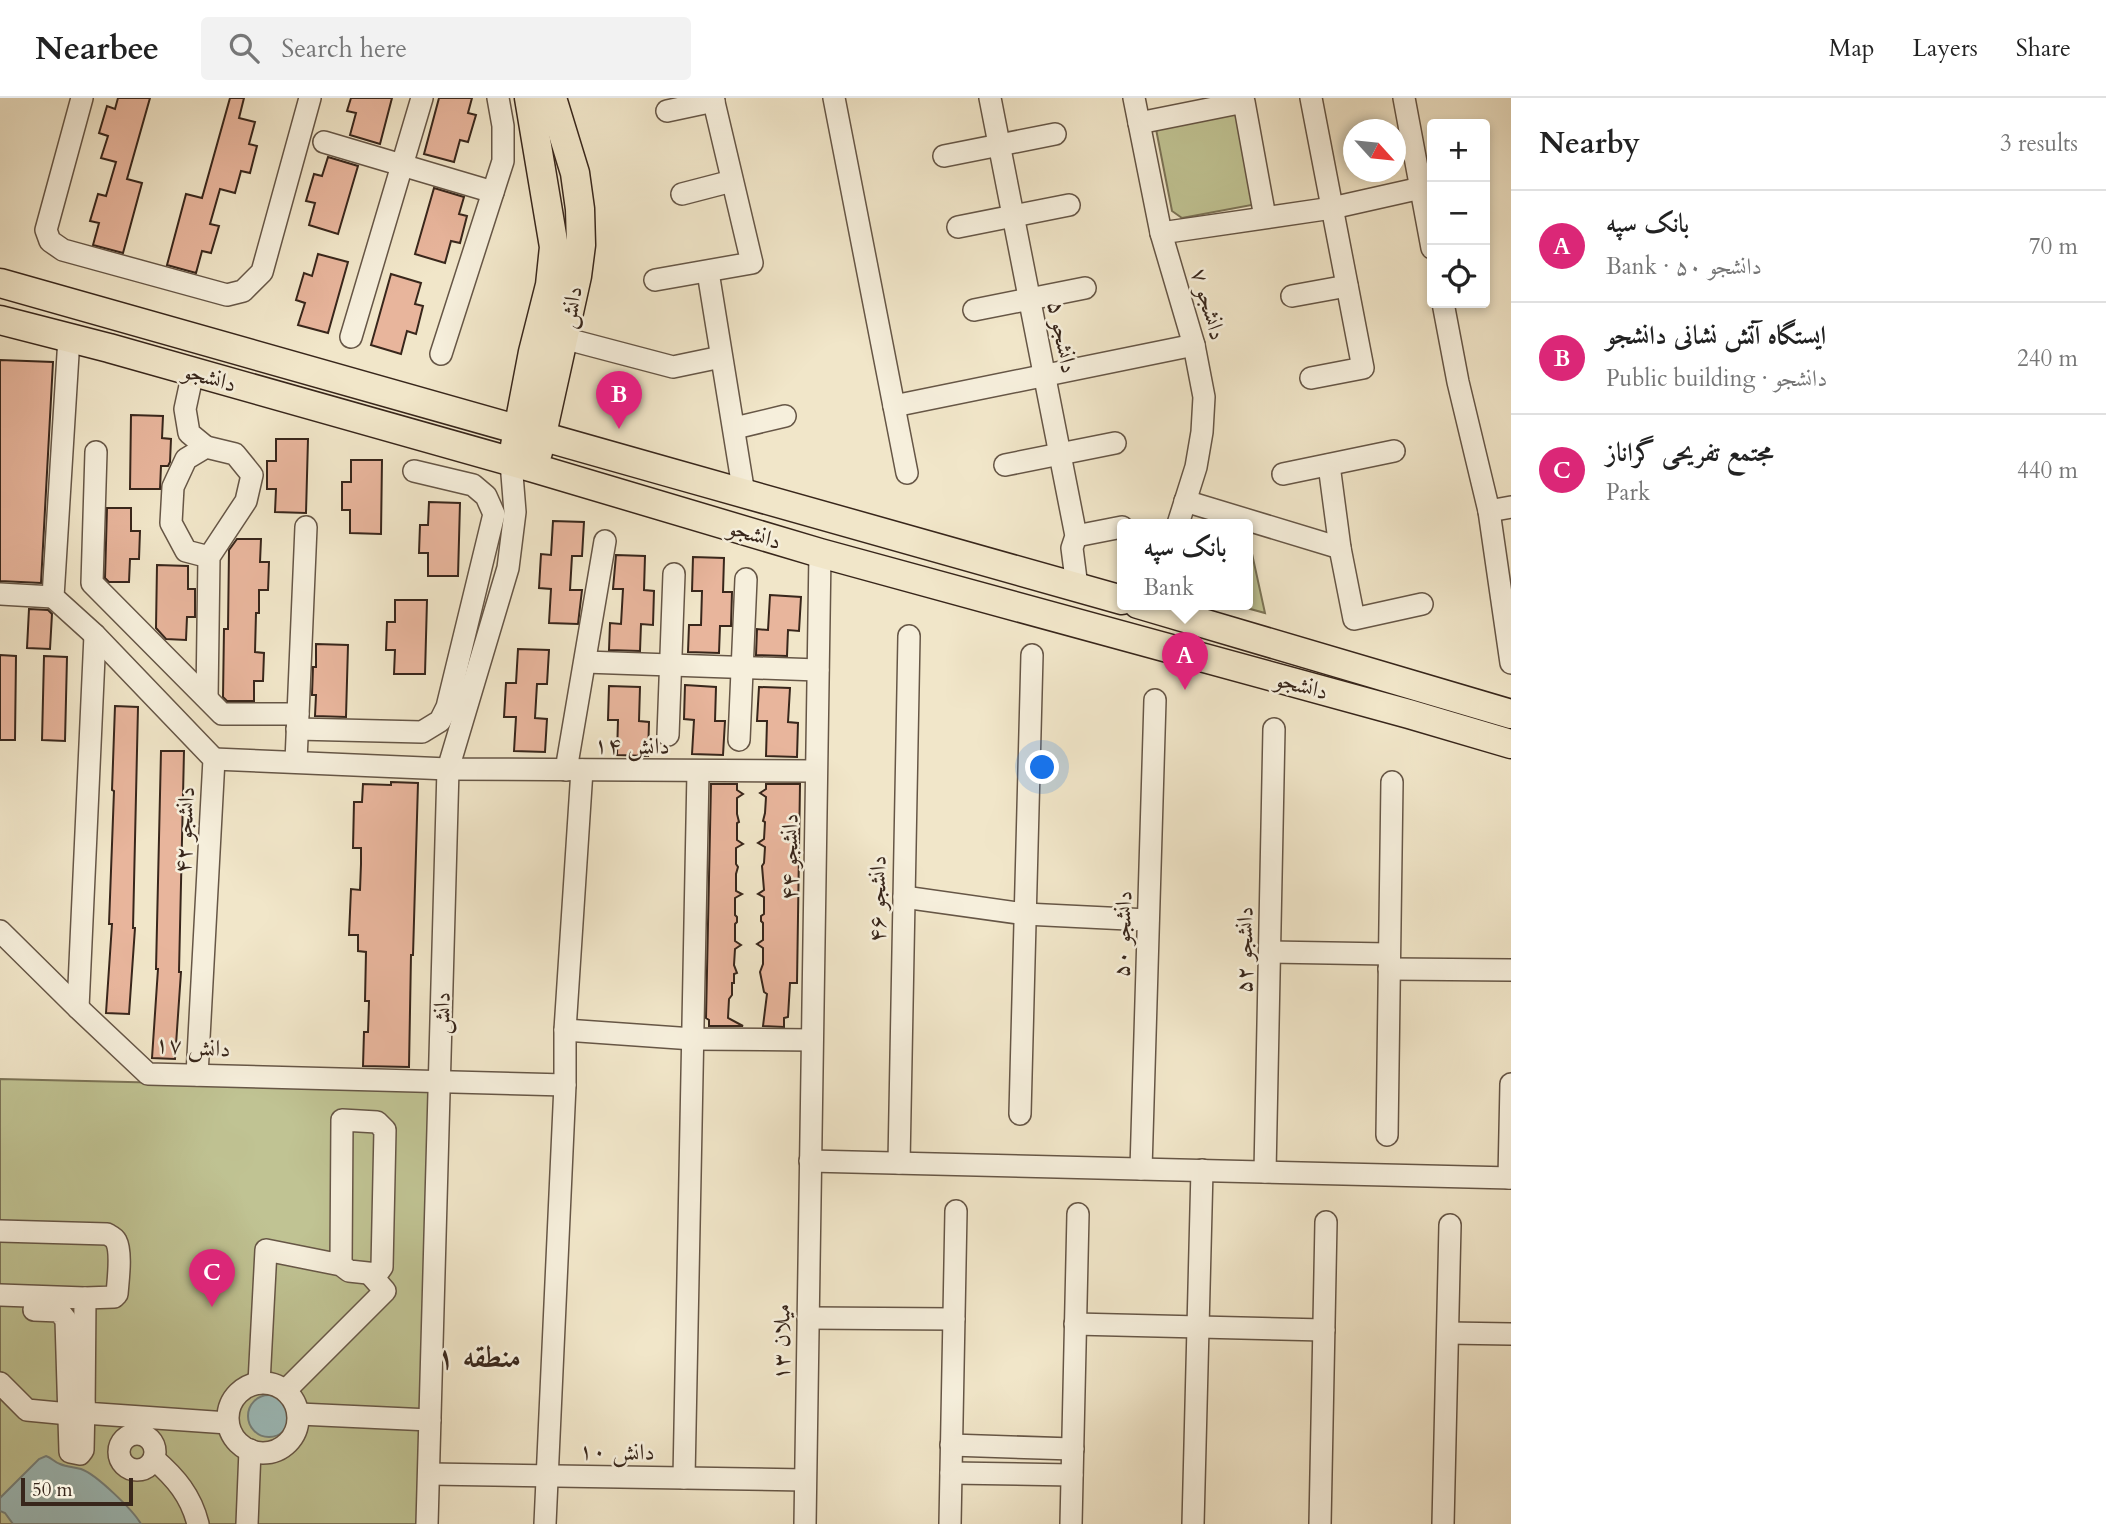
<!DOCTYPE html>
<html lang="en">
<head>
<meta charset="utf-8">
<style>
	body { margin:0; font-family:Cardo,Amiri,serif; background:#f2f2f2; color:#222 }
	.controls { position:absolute; right:21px; top:21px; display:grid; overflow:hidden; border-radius:7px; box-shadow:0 4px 10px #0003 }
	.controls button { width:63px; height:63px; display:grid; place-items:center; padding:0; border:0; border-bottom:2px solid #e0e0e0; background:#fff; color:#222; font:35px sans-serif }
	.compass { position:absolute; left:1343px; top:21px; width:63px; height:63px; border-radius:50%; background:#fff; box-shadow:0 4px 10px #0003; rotate:117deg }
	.scale { position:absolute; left:21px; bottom:18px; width:112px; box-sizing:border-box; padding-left:7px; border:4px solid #38261b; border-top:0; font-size:19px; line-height:24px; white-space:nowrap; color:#38261b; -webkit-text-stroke:5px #f6efdc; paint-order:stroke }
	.you { position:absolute; left:1043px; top:670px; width:24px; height:24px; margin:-18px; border:5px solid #fff; border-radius:50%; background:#1a73e8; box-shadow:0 0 0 10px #1a73e833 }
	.badge { display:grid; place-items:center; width:46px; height:46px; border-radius:50%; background:#db2777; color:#fff; font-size:23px; font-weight:700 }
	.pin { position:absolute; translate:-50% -58px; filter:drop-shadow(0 2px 4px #0008) }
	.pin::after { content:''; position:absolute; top:37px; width:24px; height:21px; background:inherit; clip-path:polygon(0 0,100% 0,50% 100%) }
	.popup { position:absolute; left:1117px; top:421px; width:136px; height:91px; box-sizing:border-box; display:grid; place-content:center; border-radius:7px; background:#fff; filter:drop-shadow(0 2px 5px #0005); font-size:23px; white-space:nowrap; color:#767676 }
	.popup b { font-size:26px; color:#222 }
	.popup::after { content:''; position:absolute; left:50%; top:100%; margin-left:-14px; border:14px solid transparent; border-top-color:#fff }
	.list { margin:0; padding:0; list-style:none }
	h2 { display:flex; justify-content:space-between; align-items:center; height:91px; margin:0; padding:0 28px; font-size:30px }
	h2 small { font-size:23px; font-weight:400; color:#767676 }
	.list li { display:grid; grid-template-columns:46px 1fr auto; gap:21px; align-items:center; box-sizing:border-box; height:112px; padding:0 28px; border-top:2px solid #e0e0e0 }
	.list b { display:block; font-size:26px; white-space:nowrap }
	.list p { margin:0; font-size:23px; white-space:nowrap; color:#767676 }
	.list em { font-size:23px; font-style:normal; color:#767676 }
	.icon { flex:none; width:38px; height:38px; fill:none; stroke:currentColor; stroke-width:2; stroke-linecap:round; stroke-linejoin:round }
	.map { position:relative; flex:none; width:1511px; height:1426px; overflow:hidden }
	header { display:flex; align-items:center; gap:42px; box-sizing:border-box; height:98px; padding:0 35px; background:#fff; border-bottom:2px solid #e0e0e0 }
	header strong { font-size:33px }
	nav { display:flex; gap:38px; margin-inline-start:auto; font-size:24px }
	.search { width:490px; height:63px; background:#f2f2f2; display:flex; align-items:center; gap:18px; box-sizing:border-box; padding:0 24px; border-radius:7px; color:#767676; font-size:26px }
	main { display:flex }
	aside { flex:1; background:#fff }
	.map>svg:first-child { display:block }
	.green { fill:#c0c393; stroke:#7c7457; stroke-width:2 }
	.water { fill:#9dbebe; stroke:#75817d; stroke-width:2 }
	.building { fill:#e8b59c; stroke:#38261b; stroke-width:2 }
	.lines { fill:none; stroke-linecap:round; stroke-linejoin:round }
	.minor-casing { stroke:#665646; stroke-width:24 }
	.major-casing { stroke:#38261b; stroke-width:31 }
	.minor { stroke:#f6efdc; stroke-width:21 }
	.major { stroke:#f1e6c9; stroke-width:28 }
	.labels { text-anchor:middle; stroke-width:5; stroke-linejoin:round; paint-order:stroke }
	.street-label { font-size:23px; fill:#38261b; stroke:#f6efdc }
	.district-label { font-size:30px; font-weight:bold; fill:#38261b; stroke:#f6efdc }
</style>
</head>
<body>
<header>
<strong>Nearbee</strong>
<div class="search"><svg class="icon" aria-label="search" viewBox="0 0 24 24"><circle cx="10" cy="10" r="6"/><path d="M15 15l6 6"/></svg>Search here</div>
<nav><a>Map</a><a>Layers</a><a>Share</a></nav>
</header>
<main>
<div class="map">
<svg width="1511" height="1426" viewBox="0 0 1511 1426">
	<rect width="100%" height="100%" fill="#f1e6c9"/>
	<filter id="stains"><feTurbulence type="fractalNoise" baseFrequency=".00286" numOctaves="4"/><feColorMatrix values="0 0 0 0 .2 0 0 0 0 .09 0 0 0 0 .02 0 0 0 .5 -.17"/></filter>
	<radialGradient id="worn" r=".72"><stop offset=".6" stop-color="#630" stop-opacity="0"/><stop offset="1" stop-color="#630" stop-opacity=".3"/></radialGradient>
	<g class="green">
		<polygon points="1239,10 1257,106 1182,120 1172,113 1155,26"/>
		<polygon points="1248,441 1249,442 1265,515 1232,506 1248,506"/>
		<polygon points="0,981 431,991 419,1426 0,1426"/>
	</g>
	<g class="water">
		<circle cx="269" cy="1318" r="21"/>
		<path d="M 46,1358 C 52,1360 54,1364 60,1366 C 67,1369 74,1369 81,1371 C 96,1376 133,1412 141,1426 L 13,1426 L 5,1415 L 0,1413 L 0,1400 L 39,1361 Z"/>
	</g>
	<g class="building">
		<polygon points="118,0 150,0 127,81 142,85 123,155 93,147 99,125 90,123 98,96 106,98 116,64 101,60 108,38 99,35 107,8 115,11"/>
		<polygon points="230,0 244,0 239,20 255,24 249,46 257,48 250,75 241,73 235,95 220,91 210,126 219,128 211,155 202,153 196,175 167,167 186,96 202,100"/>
		<polygon points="351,0 392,0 380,46 350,37 356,15 347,13"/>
		<polygon points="439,0 472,0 468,15 476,17 468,44 460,42 454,64 424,56"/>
		<polygon points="328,59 358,68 338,136 309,127 315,105 306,103 314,76 322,78"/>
		<polygon points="434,90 464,99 459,116 467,118 460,145 451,143 445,165 415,156"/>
		<polygon points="318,156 348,164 328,235 298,227 305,205 296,202 304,175 312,178"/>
		<polygon points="391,176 421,185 415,206 423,208 416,236 407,233 401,256 371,247"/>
		<polygon points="0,262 53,264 41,485 0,483"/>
		<polygon points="131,317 163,318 162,340 171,341 170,364 168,368 161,368 160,391 130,391"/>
		<polygon points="276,341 308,341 306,415 275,414 276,391 267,391 267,363 276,363"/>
		<polygon points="351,362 382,362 381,436 350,435 350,412 342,412 342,384 351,384"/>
		<polygon points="429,404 460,405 458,478 428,478 428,455 419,455 420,427 428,427"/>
		<polygon points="107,410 131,410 131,433 140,433 139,461 130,461 129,484 109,484 105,480"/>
		<polygon points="553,423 584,424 582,458 572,458 570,492 582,492 578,526 549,525 551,491 539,490 541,456 551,457"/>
		<polygon points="237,441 261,441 260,464 269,464 268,492 259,492 259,515 256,515 255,554 264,555 263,583 254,583 254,603 227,603 223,599 224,531 228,531 229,452"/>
		<polygon points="616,457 645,458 644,492 654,493 653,527 641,526 640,553 609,552 610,525 621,526 623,491 613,491"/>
		<polygon points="693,459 724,460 723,494 732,494 731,528 720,528 719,555 688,554 689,527 701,527 702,493 692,493"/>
		<polygon points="157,467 188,468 188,491 195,491 195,519 187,519 186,542 166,541 156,530"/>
		<polygon points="770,497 801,499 799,533 788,532 787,558 756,557 757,531 768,532"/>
		<polygon points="395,502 427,502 425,576 394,576 395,552 386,552 387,524 395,524"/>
		<polygon points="29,511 48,512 52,516 50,551 27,550"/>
		<polygon points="316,546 348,547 346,619 315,618 316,597 312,597 313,569 316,569"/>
		<polygon points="518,551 549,552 547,586 537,586 535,620 547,621 545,654 514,653 516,619 504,619 506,585 516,585"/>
		<polygon points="0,557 16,558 15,642 0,642"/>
		<polygon points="44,558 67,559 65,643 42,642"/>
		<polygon points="685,587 716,589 715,623 725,623 723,657 692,656 694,622 684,621"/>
		<polygon points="609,588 640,589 639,623 649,624 648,658 617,657 618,622 608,622"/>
		<polygon points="759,589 790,590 788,624 798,625 797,659 766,658 767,623 757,623"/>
		<polygon points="115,608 138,609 133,830 135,830 129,916 106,915 112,826 109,826 114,693 112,692"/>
		<polygon points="161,653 184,653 179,874 181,874 175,961 152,960 158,871 156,871"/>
		<polygon points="391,684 418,685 413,857 411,857 409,969 363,968 364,934 368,934 369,903 365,903 366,854 358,853 358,837 349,837 351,791 360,792 361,766 361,750 353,750 354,704 362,704 363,686 391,687"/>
		<polygon points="711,686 737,686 737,692 743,696 737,700 737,716 739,724 737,725 737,742 743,746 736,750 736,766 738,769 736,776 736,793 742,796 735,800 735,817 737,819 737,824 735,826 735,843 741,847 735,851 734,867 737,875 734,876 734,885 732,885 732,897 729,901 728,920 743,928 709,928 709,922 706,920"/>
		<polygon points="766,686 800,686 797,885 790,885 788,919 784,920 784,929 763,928 767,896 764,894 760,874 763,866 763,850 757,846 763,842 763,825 761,823 761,818 764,816 764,799 758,796 764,792 762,768 764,765 765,749 758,745 764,741 765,724 763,723 765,715 766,699 760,695 766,691"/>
	</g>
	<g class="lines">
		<defs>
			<g id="minor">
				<polyline points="82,0 46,132 50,143 63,152 227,197 243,193 262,174 310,0"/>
				<polyline points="834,0 907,375"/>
				<polyline points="990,0 1076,438 1072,450 1077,489"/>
				<polyline points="1134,0 1161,135 1194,247 1204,299 1202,334 1196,369 1178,426"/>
				<polyline points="1311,0 1363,270 1311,280"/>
				<polyline points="1404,0 1432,150"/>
				<polyline points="667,13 714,3"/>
				<polyline points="1139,25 1244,4 1265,119"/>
				<polyline points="324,44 493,94"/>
				<polyline points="944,58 1055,36"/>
				<polyline points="682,96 732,83"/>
				<polyline points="958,129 1069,107"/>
				<polyline points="1161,135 1332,110 1421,90"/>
				<polyline points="708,174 744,396"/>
				<polyline points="655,182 752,165 713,0"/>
				<polyline points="1292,198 1347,188"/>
				<polyline points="1443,205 1458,284 1489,413 1511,565"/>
				<polyline points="974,212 1085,190"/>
				<polyline points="351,239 422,0"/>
				<polyline points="69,240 53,499 95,537 214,661 197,977"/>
				<polyline points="563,240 673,269 721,259"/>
				<polyline points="441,256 503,63 503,28 498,0"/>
				<polyline points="193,274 185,311 189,335 206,349"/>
				<polyline points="894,308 1194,247"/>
				<polyline points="735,330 785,318"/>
				<polyline points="96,354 92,485 222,616 298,616"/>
				<polyline points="1005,367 1115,345"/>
				<polyline points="1329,367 1340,450 1354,521 1422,506"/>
				<polyline points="1283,376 1394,353"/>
				<polyline points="1185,403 1340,450"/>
				<polyline points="1489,413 1511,409"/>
				<polyline points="1076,438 1122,429"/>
				<polyline points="0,496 53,499"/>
				<polyline points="585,564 818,572"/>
				<polyline points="207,600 209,459 246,403 252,377 235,356 206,349 186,361 173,389 171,425 186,453 209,459"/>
				<polyline points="297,631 422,634 440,623 447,609 494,416 486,398 473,387 414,373"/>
				<polyline points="668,637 674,476"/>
				<polyline points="739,642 746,481"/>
				<polyline points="214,661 448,671 816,673"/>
				<polyline points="296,663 306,429"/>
				<polyline points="566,672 605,443"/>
				<polyline points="904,799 1025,816 1148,822"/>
				<polyline points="0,833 78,910 148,976 565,987"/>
				<polyline points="1270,854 1389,856"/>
				<polyline points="1389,871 1511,872"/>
				<polyline points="78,910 95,537"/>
				<polyline points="565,932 693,941 812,942"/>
				<polyline points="1020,1016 1032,557"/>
				<polyline points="1387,1037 1392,684"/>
				<polyline points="810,1063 1511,1080"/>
				<polyline points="899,1065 909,538"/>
				<polyline points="1141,1071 1155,602"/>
				<polyline points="1265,1074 1274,631"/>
				<polyline points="1509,1080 1511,986"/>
				<path d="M 0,1133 L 107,1136 C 110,1138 114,1139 116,1143 C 122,1154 118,1183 117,1196 L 114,1199 L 85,1200"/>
				<polyline points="0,1197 85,1200 84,1315 228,1325"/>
				<polyline points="34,1212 59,1213 66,1222 70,1354 80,1356 83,1352 84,1304"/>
				<polyline points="808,1220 954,1221"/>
				<polyline points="1075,1226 1324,1232"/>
				<polyline points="1448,1235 1511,1236"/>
				<polyline points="0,1285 27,1312 69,1316"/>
				<polyline points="259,1285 266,1152 341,1167 349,1173 377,1176 382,1169 385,1032 377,1024 342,1022 341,1167"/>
				<circle cx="263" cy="1320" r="35"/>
				<polyline points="286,1292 385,1193 370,1176"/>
				<polyline points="299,1316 430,1322"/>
				<circle cx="137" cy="1354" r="18"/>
				<polyline points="951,1347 1073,1351"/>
				<path d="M 154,1361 C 176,1380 191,1398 198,1426"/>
				<polyline points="951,1375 1072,1377"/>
				<polyline points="429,1376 805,1382"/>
				<polyline points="684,1380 698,674"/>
				<polyline points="247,1426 250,1352"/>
				<polyline points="427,1426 448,671 508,470 515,414 511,364"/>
				<polyline points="545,1426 565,987 565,932 582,672"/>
				<polyline points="805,1426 820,455"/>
				<polyline points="950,1426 956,1113"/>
				<polyline points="1071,1426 1078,1116"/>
				<polyline points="1193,1426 1202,1072"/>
				<polyline points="1320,1426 1326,1124"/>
				<polyline points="1443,1426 1450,1127"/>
			</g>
			<g id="major">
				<path d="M 0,185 C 374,292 748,396 1122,502"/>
				<polyline points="0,222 109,250 534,370 820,455 1409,616 1511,646"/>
				<polyline points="515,348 533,254 550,187 554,149 529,0"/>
				<polyline points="538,354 577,178 581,147 580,111 575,75 552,0"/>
				<polyline points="1138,506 1511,616"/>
			</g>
		</defs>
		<use href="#minor" class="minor-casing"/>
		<use href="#major" class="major-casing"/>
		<use href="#minor" class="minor"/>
		<use href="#major" class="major"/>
	</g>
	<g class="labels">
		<g class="street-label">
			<text transform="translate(1209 206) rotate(74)" y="8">دانشجو ۷</text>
			<text transform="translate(570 209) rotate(-78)" y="8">دانش</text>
			<text transform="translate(1063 239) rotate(79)" y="8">دانشجو ۵</text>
			<text transform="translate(210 279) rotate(16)" y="8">دانشجو</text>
			<text transform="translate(755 436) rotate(17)" y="8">دانشجو</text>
			<text transform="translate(1302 587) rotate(15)" y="8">دانشجو</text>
			<text transform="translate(632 647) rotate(1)" y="8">دانش ۱۴</text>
			<text transform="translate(184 732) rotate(-87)" y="8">دانشجو ۴۲</text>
			<text transform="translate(789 759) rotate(-89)" y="8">دانشجو ۴۴</text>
			<text transform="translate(877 801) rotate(-89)" y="8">دانشجو ۴۶</text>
			<text transform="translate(1122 836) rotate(-88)" y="8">دانشجو ۵۰</text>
			<text transform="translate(1244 852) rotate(-89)" y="8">دانشجو ۵۲</text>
			<text transform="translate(441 915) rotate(-88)" y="8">دانش</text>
			<text transform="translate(193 948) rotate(4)" y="8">دانش ۱۷</text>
			<text transform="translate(781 1244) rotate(-89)" y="8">میلان ۱۳</text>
			<text transform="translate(617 1353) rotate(1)" y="8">دانش ۱۰</text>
		</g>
		<g class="district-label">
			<text x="479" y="1269">منطقه ۱</text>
		</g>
	</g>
	<rect width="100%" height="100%" filter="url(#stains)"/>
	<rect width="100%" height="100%" fill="url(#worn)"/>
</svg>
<div class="controls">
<button>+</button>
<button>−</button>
<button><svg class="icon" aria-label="locate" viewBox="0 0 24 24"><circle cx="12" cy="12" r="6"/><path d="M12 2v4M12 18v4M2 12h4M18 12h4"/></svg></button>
</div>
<svg class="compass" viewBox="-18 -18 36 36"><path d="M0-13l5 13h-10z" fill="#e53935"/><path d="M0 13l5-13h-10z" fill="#767676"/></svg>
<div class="scale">50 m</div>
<div class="you"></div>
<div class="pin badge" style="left:1185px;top:592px">A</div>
<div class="popup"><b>بانک سپه</b>Bank</div>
<div class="pin badge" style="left:619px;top:331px">B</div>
<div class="pin badge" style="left:212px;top:1209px">C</div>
</div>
<aside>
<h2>Nearby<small>3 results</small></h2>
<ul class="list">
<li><span class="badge">A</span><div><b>بانک سپه</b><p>Bank · دانشجو ۵۰</p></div><em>70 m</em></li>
<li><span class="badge">B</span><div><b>ایستگاه آتش نشانی دانشجو</b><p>Public building · دانشجو</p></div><em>240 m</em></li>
<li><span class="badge">C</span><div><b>مجتمع تفریحی گراناز</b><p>Park</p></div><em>440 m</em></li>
</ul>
</aside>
</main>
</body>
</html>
